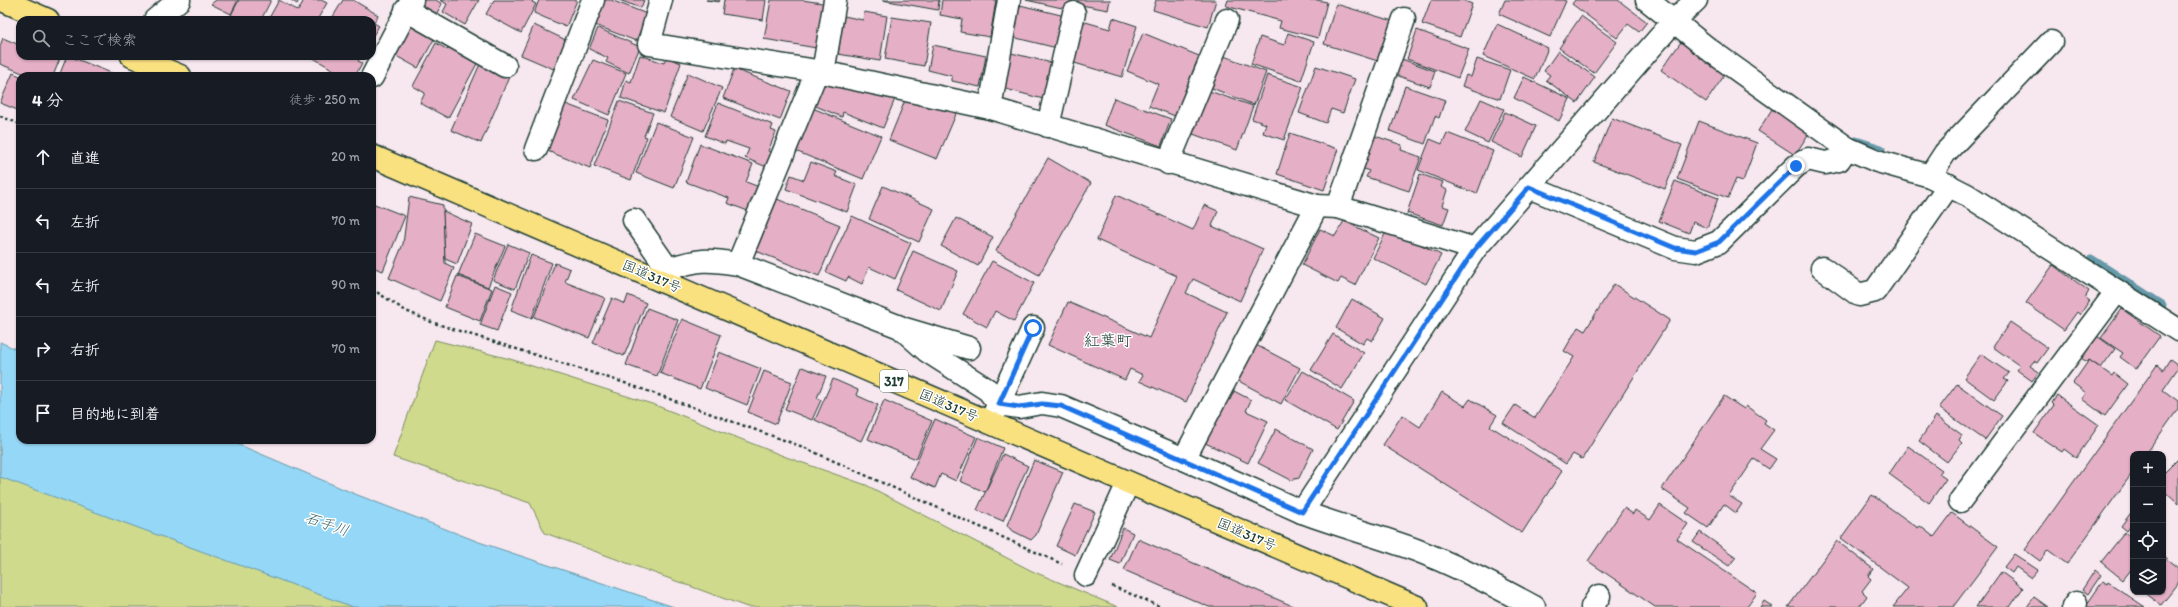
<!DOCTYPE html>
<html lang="ja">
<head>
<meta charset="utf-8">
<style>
	body { margin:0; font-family:Itim,"Klee One",sans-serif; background:#242831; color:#f1f3f6 }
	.controls { position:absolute; right:12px; bottom:12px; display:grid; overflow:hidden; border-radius:8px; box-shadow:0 1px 3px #0004 }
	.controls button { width:36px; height:36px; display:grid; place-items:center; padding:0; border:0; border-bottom:1px solid #363941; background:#171b24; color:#f1f3f6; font:20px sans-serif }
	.stop { position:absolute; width:12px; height:12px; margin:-9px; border:3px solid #1a73e8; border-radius:50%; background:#fff }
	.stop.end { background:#1a73e8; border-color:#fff; box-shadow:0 1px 4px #0008 }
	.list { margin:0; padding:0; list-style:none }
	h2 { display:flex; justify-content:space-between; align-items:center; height:52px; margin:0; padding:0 16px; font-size:17px }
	h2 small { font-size:13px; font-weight:400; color:#9ea1a6 }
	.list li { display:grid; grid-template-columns:26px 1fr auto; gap:12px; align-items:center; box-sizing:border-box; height:64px; padding:0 16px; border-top:1px solid #363941 }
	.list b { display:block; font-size:15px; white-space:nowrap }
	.list em { font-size:13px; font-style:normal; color:#9ea1a6 }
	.icon { flex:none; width:22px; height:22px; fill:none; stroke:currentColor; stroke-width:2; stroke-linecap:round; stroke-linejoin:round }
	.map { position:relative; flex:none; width:2178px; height:607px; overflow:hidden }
	.search { position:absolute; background:#171b24; box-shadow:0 1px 3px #0004; left:16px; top:16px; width:360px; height:44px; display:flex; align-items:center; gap:10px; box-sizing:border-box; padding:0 14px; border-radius:12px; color:#9ea1a6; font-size:15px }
	.panel { position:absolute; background:#171b24; box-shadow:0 1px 3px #0004; left:16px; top:72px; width:360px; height:372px; border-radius:12px }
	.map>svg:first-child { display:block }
	.green { fill:#cfda8d; stroke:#778c60 }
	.water { fill:#95d7f7; stroke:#6699a9 }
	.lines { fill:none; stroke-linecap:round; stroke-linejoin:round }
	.stream { stroke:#6699a9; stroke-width:9 }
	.building { fill:#e5afc6; stroke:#1f3d34 }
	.minor-casing { stroke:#1f3d34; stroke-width:25 }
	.highway-casing { stroke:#1f3d34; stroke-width:25 }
	.path { stroke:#1f3d34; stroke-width:2.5; stroke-dasharray:3 3; stroke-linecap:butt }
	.minor { stroke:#fff; stroke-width:22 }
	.highway { stroke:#fae180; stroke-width:22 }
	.route { stroke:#1a73e8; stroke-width:5 }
	.labels { text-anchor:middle; stroke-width:3; stroke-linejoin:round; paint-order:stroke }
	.shield { fill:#fff; stroke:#627771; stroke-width:1 }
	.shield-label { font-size:13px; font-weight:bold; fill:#1f3d34 }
	.street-label { font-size:14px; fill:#1f3d34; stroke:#fff }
	.water-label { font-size:15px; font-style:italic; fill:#3c6465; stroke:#fff }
	.quarter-label { font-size:16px; fill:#1f3d34; stroke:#fff }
</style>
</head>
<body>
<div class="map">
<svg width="2178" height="607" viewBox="0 0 2178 607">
	<rect width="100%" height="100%" fill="#f7e7ee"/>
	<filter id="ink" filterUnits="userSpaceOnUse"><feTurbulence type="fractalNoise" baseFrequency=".025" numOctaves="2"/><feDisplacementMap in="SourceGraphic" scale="8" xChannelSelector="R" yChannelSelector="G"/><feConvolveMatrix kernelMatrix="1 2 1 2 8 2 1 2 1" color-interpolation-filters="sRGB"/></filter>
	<g filter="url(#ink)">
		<g class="green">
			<polygon points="435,340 510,359 655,405 786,457 866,485 1032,571 1118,607 747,607 545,533 530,503 393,457"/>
			<polygon points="0,445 432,607 0,607"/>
		</g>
		<polygon class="water" points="0,342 20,351 20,440 228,440 355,494 479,542 674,607 353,607 0,477"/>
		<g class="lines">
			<g class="stream">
				<polyline points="1856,141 1881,149"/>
				<polyline points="2091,259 2162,305"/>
			</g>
		</g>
		<g class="building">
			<polygon points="216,0 238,0 231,14 211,4"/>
			<polygon points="239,0 271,0 261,20 242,20 231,15"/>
			<polygon points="279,0 298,11 304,0 321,0 327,3 317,20 268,20"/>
			<polygon points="291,0 299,0 297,4"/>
			<polygon points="343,0 353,0 378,15 374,23 379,26 372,37 372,20 331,20"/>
			<polygon points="419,0 436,0 442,4 434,18 415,7"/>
			<polygon points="440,0 479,0 465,25 443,12 447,4"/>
			<polygon points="494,0 533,0 532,2 536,4 521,33 486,14"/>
			<polygon points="539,0 577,0 566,27 534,13"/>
			<polygon points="605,0 611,0 647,14 636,41 595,25"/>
			<polygon points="619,0 644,0 641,8"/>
			<polygon points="706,0 720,0 719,2"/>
			<polygon points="724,0 766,0 763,20 722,14"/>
			<polygon points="771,0 802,0 829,4 822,49 764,39"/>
			<polygon points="882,0 939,0 938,10"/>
			<polygon points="942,0 996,0 990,37 960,32 962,19 940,15"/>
			<polygon points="1026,0 1073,0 1071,10"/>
			<polygon points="1077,0 1110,0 1108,10 1076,4"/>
			<polygon points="1156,0 1216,0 1208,27 1153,10"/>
			<polygon points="1228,0 1317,0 1327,2 1318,38 1279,28 1281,21 1226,6"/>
			<polygon points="1431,0 1462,0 1472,4 1460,37 1422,24"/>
			<polygon points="1505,0 1563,0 1566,1 1550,37 1499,14"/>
			<polygon points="1575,0 1618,0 1647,22 1639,32 1628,24 1617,38 1572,4"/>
			<polygon points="1336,4 1396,22 1384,63 1324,44"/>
			<polygon points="1020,5 1069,17 1061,49 1012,37"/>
			<polygon points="864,12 887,16 880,61 838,54 844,16 863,20"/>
			<polygon points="1581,16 1617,42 1594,73 1559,48"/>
			<polygon points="892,17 931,23 924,66 885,59"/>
			<polygon points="408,18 437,34 418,68 389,52"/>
			<polygon points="1113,18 1137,26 1122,77 1071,62 1082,21 1110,29"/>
			<polygon points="1497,24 1548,48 1535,79 1483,56"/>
			<polygon points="534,25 568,41 556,70 521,55"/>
			<polygon points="598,28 640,47 629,73 606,62 608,58 589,49"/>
			<polygon points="1417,30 1469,49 1458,78 1407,59"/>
			<polygon points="1143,33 1199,56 1175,116 1149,106 1158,84 1127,71"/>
			<polygon points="1288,33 1314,42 1301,81 1251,64 1260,37 1284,45"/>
			<polygon points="20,37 20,56 61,56 53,76 30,76 0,64 0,46 3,38 17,44"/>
			<polygon points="1683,39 1728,70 1706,102 1661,70"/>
			<polygon points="453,41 481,56 448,118 420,103 425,93 413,86 436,43 448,50"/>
			<polygon points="933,45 986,56 980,87 952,81 952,76 928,70"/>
			<polygon points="1558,51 1595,77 1577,103 1546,80 1550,75 1544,71"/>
			<polygon points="1007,52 1056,64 1047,100 1002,88"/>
			<polygon points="640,55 664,63 666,57 681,63 664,113 621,98 626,80 631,82"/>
			<polygon points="67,56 69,56 119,76 59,76"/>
			<polygon points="310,56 361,56 358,61 362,63 355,76 344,76"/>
			<polygon points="1224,56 1266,72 1254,105 1212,88"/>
			<polygon points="1399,58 1435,71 1430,87 1393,74"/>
			<polygon points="1477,59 1510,70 1500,99 1462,86 1466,75 1471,77"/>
			<polygon points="593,60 626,73 609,115 574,100"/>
			<polygon points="480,64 509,77 481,143 451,130"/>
			<polygon points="1316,66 1355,79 1343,113 1331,109 1326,123 1299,113"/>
			<polygon points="734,69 791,91 780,120 723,98"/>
			<polygon points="13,73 20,76 20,111 0,103"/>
			<polygon points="688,73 722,88 703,131 670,117"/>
			<polygon points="823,75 852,82 895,99 883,128 843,112 842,117 811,104"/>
			<polygon points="1267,75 1303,87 1284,140 1263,133 1266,124 1252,119"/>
			<polygon points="1524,77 1570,99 1559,121 1514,98"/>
			<polygon points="1405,86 1445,100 1439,118 1435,116 1425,144 1390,131"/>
			<polygon points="1209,91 1253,106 1237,150 1193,134"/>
			<polygon points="906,98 928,108 931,101 957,112 937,159 889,140"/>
			<polygon points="1114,98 1171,119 1161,146 1104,125"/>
			<polygon points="1481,99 1504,109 1488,143 1465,132"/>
			<polygon points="619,101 653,113 644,136 647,137 631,180 594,166"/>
			<polygon points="563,103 608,120 590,168 545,150"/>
			<polygon points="718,103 773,125 771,130 776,132 768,151 775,153 769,168 745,158 749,149 726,141 725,144 705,136"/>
			<polygon points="1774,106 1811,130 1795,155 1758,131"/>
			<polygon points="810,107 881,136 863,179 793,150"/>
			<polygon points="1505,112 1536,126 1522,157 1491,142"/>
			<polygon points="1612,118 1682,145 1665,189 1594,162"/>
			<polygon points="1699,121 1757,143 1743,181 1736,179 1728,198 1677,179"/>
			<polygon points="656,122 694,137 674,188 636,173"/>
			<polygon points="1290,133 1338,149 1324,190 1277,174"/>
			<polygon points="1447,133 1493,151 1477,194 1418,170 1430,139 1442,144"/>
			<polygon points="1372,135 1402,145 1401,150 1421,157 1409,191 1366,177 1369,171 1362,168"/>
			<polygon points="700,144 753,164 746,182 762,188 753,213 727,203 729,198 686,182"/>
			<polygon points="1048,158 1091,183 1039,275 996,251"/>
			<polygon points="811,162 837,172 835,176 857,185 847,212 786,189 791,175 804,180"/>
			<polygon points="1420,174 1443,182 1441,187 1447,190 1442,206 1449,208 1443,225 1407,213"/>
			<polygon points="1675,181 1718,198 1707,228 1693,222 1689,233 1659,221"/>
			<polygon points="883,186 934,209 919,242 869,219"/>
			<polygon points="1116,195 1193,230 1204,205 1218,211 1212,226 1263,249 1240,301 1193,279 1186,293 1227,312 1186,402 1139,381 1143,375 1130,369 1125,380 1048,345 1068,302 1149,338 1177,276 1097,240"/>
			<polygon points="409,197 443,205 445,263 454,268 440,301 389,278 403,244"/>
			<polygon points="777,199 840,225 819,276 756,251"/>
			<polygon points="372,203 405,216 383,271 372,267"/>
			<polygon points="443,211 472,224 457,264 445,259"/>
			<polygon points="852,216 911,243 895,279 869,267 862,284 848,277 846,281 826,272"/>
			<polygon points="956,218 993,237 978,266 941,246"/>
			<polygon points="1344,221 1379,238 1355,285 1341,278 1338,283 1302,265 1320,229 1335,236"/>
			<polygon points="1388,228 1441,255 1426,284 1373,258"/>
			<polygon points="475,234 505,246 488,287 458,275"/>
			<polygon points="508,244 529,253 515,289 493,280"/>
			<polygon points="913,251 958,271 941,311 896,290"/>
			<polygon points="531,255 552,263 532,318 511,310"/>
			<polygon points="992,261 1034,283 1014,321 995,311 987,327 963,314"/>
			<polygon points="555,263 570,269 565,282 605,298 589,338 534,317"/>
			<polygon points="2053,265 2089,291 2085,298 2089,301 2080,315 2077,312 2064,330 2026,303"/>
			<polygon points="457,276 492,289 480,321 445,307"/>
			<polygon points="1614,284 1670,320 1582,459 1573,454 1566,464 1503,423 1515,405 1535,418 1574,357 1564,351 1578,327 1585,331"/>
			<polygon points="495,285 512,292 497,331 480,325"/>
			<polygon points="628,295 646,303 624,356 593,343 612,298 625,304"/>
			<polygon points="1352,299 1385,318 1372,341 1367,338 1363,344 1336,328"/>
			<polygon points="647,308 678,320 657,376 626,365"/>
			<polygon points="2122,309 2160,336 2136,369 2120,357 2123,353 2101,338"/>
			<polygon points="682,319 721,335 700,389 660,373"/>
			<polygon points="2010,322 2048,348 2037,363 2034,361 2030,366 2039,372 2032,381 2017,370 2020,366 1993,347"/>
			<polygon points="1333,334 1364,353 1342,389 1311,370"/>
			<polygon points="2097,336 2115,349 2101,368 2089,360 2087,362 2081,358"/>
			<polygon points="1254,344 1300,368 1281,404 1235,379"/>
			<polygon points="719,352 761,369 747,405 705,388"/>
			<polygon points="1981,354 2009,373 2004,379 2008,381 1994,400 1964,378"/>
			<polygon points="2170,359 2178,365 2178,368 2163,390 2178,401 2178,409 2146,454 2133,454 2133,472 2067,564 2048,550 2040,561 2025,550 2157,365 2163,370"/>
			<polygon points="2089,360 2112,376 2114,373 2128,384 2105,416 2082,399 2086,393 2073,383"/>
			<polygon points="802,367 826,376 817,398 821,400 812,420 785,409"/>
			<polygon points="764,371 792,382 776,424 748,412"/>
			<polygon points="1303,371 1354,401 1337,430 1285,400"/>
			<polygon points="833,379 858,390 856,395 878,405 861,441 815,420"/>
			<polygon points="1957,384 2002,416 1985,440 1939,408"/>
			<polygon points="1234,391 1251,400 1246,411 1268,421 1248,463 1201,441 1222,396 1230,400"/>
			<polygon points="1442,392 1465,406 1470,399 1497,415 1490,426 1562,471 1522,533 1383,445 1402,415 1420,427"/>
			<polygon points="2057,395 2099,425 2076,458 2064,449 2062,452 2034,433 2054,405 2052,403"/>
			<polygon points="1724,396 1744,409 1746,406 1766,420 1764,423 1774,430 1760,449 1776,459 1769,469 1754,459 1729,496 1742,504 1736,513 1724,504 1708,528 1686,513 1690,508 1662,489"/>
			<polygon points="884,400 932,421 916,459 868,439"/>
			<polygon points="1936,416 1962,435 1959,440 1962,443 1947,462 1919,441"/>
			<polygon points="935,419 976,437 956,481 941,474 935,488 910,477"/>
			<polygon points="1276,429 1313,449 1299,478 1291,480 1258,463"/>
			<polygon points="978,437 1003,448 985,492 960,481"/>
			<polygon points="1908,446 1942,470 1939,474 1946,479 1929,503 1889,474"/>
			<polygon points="1003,454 1028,466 1003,521 977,510"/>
			<polygon points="2178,459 2178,504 2163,490 2163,474"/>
			<polygon points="1034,460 1063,472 1036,535 1031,540 1011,530 1007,525"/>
			<polygon points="1872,495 1918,528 1920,526 1934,537 1952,513 1998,547 1953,607 1893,607 1908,588 1841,538"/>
			<polygon points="1075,504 1095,512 1075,555 1056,546"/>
			<polygon points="1660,505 1688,524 1677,539 1757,593 1747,607 1655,607 1588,561 1624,508 1633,514 1635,510 1650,520"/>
			<polygon points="2133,510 2133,523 2127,531 2121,526"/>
			<polygon points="1123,528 1133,533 1120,564 1110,560"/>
			<polygon points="1700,532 1736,557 1729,566 1693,542"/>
			<polygon points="2125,532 2133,539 2133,567 2123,580 2101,562"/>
			<polygon points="1138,539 1295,607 1209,607 1124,570"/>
			<polygon points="1837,541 1873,569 1868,576 1871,579 1862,591 1867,596 1859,607 1788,607"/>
			<polygon points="2014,554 2038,570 2031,578 2016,567 2012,573 2004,567"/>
			<polygon points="2163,556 2178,568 2178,584 2161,605 2144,592 2163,592"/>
			<polygon points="2095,570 2101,575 2088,594 2082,590"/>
			<polygon points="2001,572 2023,588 2010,607 1976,607"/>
			<polygon points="2103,581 2107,584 2108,582 2145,607 2085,607"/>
			<polygon points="2034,597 2048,607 2027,607"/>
			<polygon points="1764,601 1773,607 1760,607"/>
		</g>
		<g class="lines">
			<defs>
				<g id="minor">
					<polyline points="661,0 649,44 817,71 990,108 1317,206 1338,207 1475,249"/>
					<polyline points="1647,0 1711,51 1847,148 1877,161 1930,176 1967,195 2178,330"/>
					<polyline points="406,10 505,66"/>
					<polyline points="155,20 179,0"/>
					<polyline points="823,73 835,0"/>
					<polyline points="372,77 412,0"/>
					<polyline points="990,108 1009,0"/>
					<polyline points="1048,126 1074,13"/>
					<polyline points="536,149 593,0"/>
					<polyline points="1168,163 1227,20"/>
					<polyline points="1930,176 1945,153 2051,42"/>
					<polyline points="1529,187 1675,248 1696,251 1719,242 1796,166 1808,159 1825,163 1839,160 1847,148"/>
					<polyline points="1338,207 1404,19"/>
					<polyline points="634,220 668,269"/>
					<polyline points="738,264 900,327 927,351 988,390 999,404 1019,407 1042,403 1061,406 1184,459 1317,206"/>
					<polyline points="1822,268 1859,295 1875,291 1949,185"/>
					<path d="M 663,281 L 668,269 C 698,259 707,259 738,264 L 817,71"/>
					<polyline points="905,329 969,348"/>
					<polyline points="994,414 1033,328"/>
					<polyline points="1184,459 1302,512 1475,249 1674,21 1696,0"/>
					<polyline points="1960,501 2117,291"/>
					<path d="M 1302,512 C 1340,526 1378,536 1416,550 C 1457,566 1496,586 1534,607"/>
					<polyline points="1086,575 1128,483"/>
					<polyline points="1592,607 1599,596"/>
					<polyline points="2073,607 2076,603"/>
				</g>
				<g id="highway">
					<polyline points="2,0 48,20"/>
					<polyline points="132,56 180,76"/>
					<polyline points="372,156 1417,607"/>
				</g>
			</defs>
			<use href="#minor" class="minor-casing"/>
			<use href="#highway" class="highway-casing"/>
			<g class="path">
				<polyline points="0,116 20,124"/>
				<polyline points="372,289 406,311 434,323 628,384 803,447 1062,564"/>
				<polyline points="1112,586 1161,607"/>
			</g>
			<use href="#minor" class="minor"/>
			<use href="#highway" class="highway"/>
		</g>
	</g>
	<g class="lines" filter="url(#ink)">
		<polyline class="route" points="1033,328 999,404 1019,407 1042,404 1061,406 1302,512 1475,249 1529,187 1675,248 1696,251 1719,242 1796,166"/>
	</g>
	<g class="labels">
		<rect class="shield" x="880" y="370" width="28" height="22" rx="3"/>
		<g class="shield-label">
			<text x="894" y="386">317</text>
		</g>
		<g class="street-label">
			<text transform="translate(652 276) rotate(23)" y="5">国道317号</text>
			<text transform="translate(949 405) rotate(23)" y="5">国道317号</text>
			<text transform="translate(1247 534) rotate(23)" y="5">国道317号</text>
		</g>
		<g class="water-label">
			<text transform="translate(327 524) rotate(19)" y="5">石手川</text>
		</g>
		<g class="quarter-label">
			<text x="1108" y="346">紅葉町</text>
		</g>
	</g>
</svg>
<div class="controls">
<button>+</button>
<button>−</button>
<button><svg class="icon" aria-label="locate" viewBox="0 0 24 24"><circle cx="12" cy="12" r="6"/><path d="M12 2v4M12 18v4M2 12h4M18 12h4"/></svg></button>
<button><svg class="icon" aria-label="layers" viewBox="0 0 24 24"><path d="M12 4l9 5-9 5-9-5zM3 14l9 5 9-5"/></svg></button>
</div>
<div class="stop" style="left:1033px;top:328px"></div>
<div class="stop end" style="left:1796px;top:166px"></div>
<div class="search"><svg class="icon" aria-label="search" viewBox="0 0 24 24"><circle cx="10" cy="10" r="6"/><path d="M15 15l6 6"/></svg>ここで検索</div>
<section class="panel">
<h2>4 分<small>徒歩 · 250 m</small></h2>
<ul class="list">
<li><svg class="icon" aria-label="ahead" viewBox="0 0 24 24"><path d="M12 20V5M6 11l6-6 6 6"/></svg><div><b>直進</b></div><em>20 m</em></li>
<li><svg class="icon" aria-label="left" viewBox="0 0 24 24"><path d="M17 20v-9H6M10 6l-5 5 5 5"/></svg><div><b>左折</b></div><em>70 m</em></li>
<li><svg class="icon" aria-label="left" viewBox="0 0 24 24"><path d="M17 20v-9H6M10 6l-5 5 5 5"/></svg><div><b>左折</b></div><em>90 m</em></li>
<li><svg class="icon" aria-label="right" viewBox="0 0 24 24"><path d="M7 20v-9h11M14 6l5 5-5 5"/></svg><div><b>右折</b></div><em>70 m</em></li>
<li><svg class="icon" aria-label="arrive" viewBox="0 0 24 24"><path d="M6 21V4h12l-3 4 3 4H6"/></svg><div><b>目的地に到着</b></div></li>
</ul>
</section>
</div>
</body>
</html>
